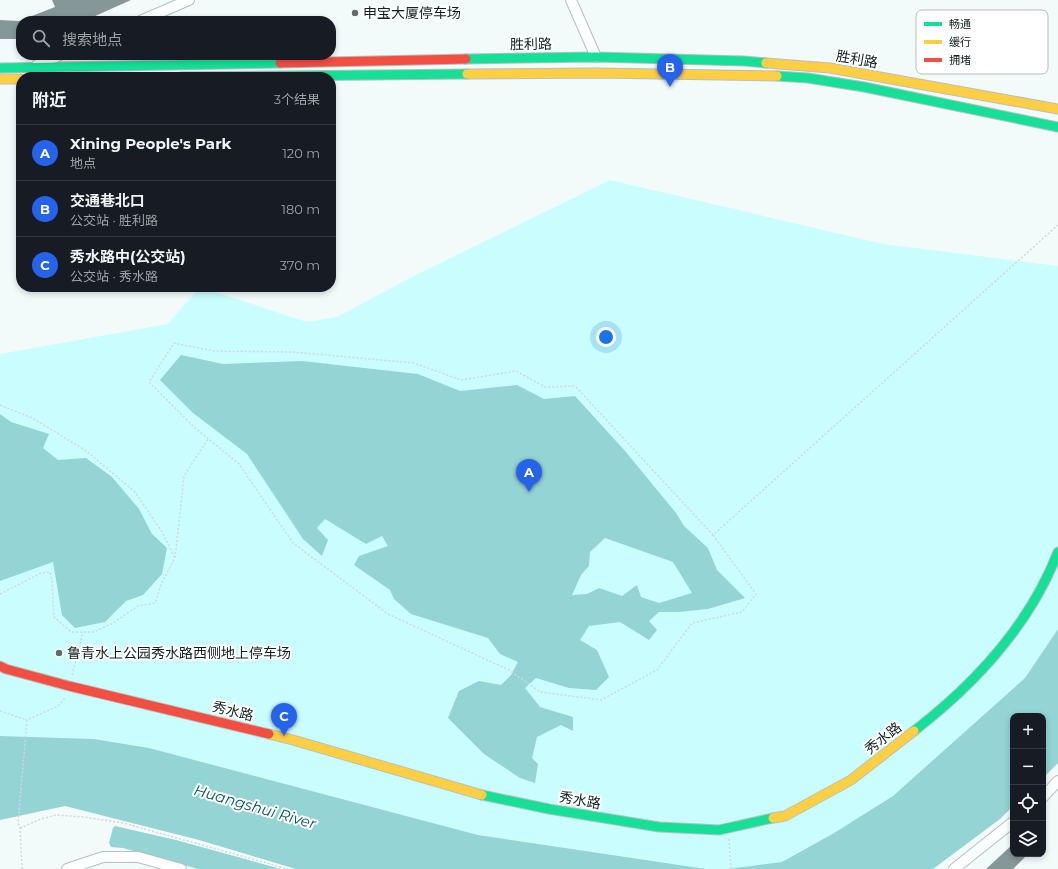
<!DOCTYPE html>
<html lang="zh">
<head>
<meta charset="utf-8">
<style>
	body { margin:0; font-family:Montserrat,"Noto Sans SC",sans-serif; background:#242831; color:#f1f3f6 }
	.controls { position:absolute; right:12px; bottom:12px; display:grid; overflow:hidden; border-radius:8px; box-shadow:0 2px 6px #0003 }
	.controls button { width:36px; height:36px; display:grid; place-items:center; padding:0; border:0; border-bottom:1px solid #363941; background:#171b24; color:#f1f3f6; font:20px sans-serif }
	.you { position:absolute; left:606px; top:337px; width:14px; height:14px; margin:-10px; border:3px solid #fff; border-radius:50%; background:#1a73e8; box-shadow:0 0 0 6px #1a73e833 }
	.badge { display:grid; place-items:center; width:26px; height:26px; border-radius:50%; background:#2563eb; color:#fff; font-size:13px; font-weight:700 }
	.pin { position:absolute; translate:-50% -33px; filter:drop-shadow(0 1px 2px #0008) }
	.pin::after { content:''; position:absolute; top:21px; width:14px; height:12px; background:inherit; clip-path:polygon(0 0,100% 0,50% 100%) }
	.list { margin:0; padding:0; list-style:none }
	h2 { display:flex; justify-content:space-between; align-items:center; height:52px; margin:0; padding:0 16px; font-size:17px }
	h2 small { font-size:13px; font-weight:400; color:#9ea1a6 }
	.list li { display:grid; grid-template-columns:26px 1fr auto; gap:12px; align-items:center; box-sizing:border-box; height:56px; padding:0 16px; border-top:1px solid #363941 }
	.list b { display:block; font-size:15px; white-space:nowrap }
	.list p { margin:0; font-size:13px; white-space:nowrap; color:#9ea1a6 }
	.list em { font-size:13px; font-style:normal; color:#9ea1a6 }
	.icon { flex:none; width:22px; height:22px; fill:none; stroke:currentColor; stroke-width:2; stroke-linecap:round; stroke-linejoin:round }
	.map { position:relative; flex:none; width:1058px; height:869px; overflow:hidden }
	.search { position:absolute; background:#171b24; box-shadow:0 2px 6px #0003; left:16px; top:16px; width:320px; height:44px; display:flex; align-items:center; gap:10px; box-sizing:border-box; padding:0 14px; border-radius:16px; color:#9ea1a6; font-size:15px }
	.panel { position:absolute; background:#171b24; box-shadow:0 2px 6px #0003; left:16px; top:72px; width:320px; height:220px; border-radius:16px }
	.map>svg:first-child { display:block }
	.green { fill:#cafdfd }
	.water { fill:#94d4d4; fill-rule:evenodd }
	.building { fill:#869797 }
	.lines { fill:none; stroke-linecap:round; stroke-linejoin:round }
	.street-casing { stroke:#b6c0c0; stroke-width:12 }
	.fast-casing { stroke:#b6c0c0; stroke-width:11 }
	.slow-casing { stroke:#b6c0c0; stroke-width:11 }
	.jam-casing { stroke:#b6c0c0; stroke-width:11 }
	.path { stroke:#d4d7d7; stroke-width:1.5; stroke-dasharray:2 2; stroke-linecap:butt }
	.street { stroke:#fdfefe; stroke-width:10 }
	.fast { stroke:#16e098; stroke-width:9 }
	.slow { stroke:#ffcf43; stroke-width:9 }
	.jam { stroke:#f24e42; stroke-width:9 }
	.poi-dot { fill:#606c6c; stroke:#fff; stroke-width:1.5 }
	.labels { text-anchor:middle; stroke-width:4; stroke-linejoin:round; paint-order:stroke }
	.poi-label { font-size:14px; fill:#111f1f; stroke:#fff; text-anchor:start }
	.street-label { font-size:14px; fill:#111f1f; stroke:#fff }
	.water-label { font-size:15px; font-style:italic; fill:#065758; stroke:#fff }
	.key { fill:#fff; stroke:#b8bcbc; stroke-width:1 }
	.key-label { font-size:11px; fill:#111f1f }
</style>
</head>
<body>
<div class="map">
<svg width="1058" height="869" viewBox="0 0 1058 869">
	<rect width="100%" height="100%" fill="#f2fafa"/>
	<polygon class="green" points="610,180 883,244 1058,266 1058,629 1025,678 893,796 834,833 782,862 728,869 706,869 478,835 149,748 94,739 0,736 0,354 168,324 200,287 307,322 337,317 414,276"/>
	<g class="water">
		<path d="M 181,355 L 223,364 L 302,361 L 418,374 L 460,391 L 517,385 L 544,399 L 575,396 L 625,451 L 676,513 L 684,526 L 708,548 L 717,570 L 745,598 L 708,609 L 679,612 L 659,612 L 649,621 L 657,630 L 649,640 L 620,622 L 589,626 L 580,640 L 597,650 L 609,677 L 596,690 L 569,688 L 536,678 L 525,688 L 540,707 L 573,717 L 573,731 L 561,725 L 537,737 L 532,758 L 538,764 L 535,783 L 520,778 L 484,754 L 448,718 L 459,691 L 479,681 L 501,685 L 511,675 L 518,662 L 500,654 L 488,638 L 411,614 L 394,599 L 390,590 L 354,565 L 359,556 L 388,546 L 382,536 L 366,544 L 325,519 L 317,528 L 328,540 L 322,556 L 303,539 L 247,454 L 193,413 L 160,380 ZM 605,538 L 673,562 L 692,593 L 659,603 L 641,597 L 637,585 L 622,596 L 599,588 L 587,594 L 572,595 L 581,575 L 589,566 L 590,552 Z"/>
		<polygon points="0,414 11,422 49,434 43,448 58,460 86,458 112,477 139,509 152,534 167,548 162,574 143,595 126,601 105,622 75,628 62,615 53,562 0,581"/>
		<polygon points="1058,629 1058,763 1043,778 1043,716 1013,716 1013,806 1000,819 933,869 728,869 782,862 834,833 893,796 1025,678"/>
		<polygon points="0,736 94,739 149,748 478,835 706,869 296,869 199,840 65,806 0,820"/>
		<polygon points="115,826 176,840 281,869 198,869 123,848 111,847 109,843 113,828"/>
	</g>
	<g class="building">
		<polygon points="52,0 131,0 84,21 21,21 21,39 0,39 0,20 19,21 55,7"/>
		<polygon points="1013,844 1013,854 1028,854 1013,869 986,869"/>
	</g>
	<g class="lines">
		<defs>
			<g id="street">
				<polyline points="571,0 596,57"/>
				<polyline points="140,21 189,0"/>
				<polyline points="37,65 60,55"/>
				<polyline points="1043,797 1058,781"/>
				<polyline points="67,869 103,857 138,857 181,869"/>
				<polyline points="954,869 1013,822"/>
			</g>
			<g id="fast">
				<polyline points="466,59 596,57 744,61 766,63"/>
				<polyline points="0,68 280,63"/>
				<polyline points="777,76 808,78 864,87 1058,127"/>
				<polyline points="181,77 467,74"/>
				<path d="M 914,731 C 975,684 1030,624 1058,552"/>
				<polyline points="482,795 549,809 659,827 719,830 773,818"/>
			</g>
			<g id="slow">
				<polyline points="766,63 830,68 1058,109"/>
				<polyline points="467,74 598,73 777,76"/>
				<polyline points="0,79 21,79"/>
				<polyline points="269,734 293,740 482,795"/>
				<polyline points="773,818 785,816 851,780 914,731"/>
			</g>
			<g id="jam">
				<polyline points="280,63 466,59"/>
				<polyline points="0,666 6,669 69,686 269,734"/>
			</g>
		</defs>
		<use href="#street" class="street-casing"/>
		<use href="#fast" class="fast-casing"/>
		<use href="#slow" class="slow-casing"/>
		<use href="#jam" class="jam-casing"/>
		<g class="path">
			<polyline points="0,405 32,418 85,450 135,492 162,532 175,558"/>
			<polyline points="713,535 756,594 742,612 692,623 657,670 601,700 540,692 509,670 388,614 293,543 239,464 194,427 149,382 174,343 214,351 292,352 414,363 461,380 516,371 545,387 575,386 713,535 1058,225"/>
			<polyline points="0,594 41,573 50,572 52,582 54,617 71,632 94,632 113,623 138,606 155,603 162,582 175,558 184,476 208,439"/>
			<polyline points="72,675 83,632"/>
			<polyline points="0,711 27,720"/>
			<polyline points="20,828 41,819 56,815 84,817 123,823 288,869"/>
			<polyline points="729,839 731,869"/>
			<polyline points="22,869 20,828 18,823 27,720 58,706 66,697"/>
		</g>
		<use href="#street" class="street"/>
		<use href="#fast" class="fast"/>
		<use href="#slow" class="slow"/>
		<use href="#jam" class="jam"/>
	</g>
	<g class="poi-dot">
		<circle cx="355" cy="13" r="4"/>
		<circle cx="59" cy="653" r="4"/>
	</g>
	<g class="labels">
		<g class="poi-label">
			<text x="363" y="18">申宝大厦停车场</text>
			<text x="67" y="658">鲁青水上公园秀水路西侧地上停车场</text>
		</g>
		<g class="street-label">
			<text transform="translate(531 44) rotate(-1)" y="5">胜利路</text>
			<text transform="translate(857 59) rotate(10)" y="5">胜利路</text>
			<text transform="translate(233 711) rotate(14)" y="5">秀水路</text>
			<text transform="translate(883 738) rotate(-38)" y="5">秀水路</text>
			<text transform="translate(580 800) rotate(10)" y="5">秀水路</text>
		</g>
		<g class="water-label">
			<text transform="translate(255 807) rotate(16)" y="5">Huangshui River</text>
		</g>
	</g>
	<rect x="916" y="10" width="132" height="64" rx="6" class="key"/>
	<rect x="924" y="22" width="18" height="4" fill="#16e098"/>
	<rect x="924" y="40" width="18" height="4" fill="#ffcf43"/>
	<rect x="924" y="58" width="18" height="4" fill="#f24e42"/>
	<g class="key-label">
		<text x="949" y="28">畅通</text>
		<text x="949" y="46">缓行</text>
		<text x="949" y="64">拥堵</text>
	</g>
</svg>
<div class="controls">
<button>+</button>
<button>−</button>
<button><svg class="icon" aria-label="locate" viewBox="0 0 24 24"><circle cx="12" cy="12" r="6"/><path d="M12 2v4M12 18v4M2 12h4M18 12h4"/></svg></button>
<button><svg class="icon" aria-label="layers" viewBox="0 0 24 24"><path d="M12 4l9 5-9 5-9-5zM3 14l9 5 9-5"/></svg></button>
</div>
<div class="you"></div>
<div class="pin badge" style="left:529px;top:492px">A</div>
<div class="pin badge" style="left:670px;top:87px">B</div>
<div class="pin badge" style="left:284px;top:736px">C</div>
<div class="search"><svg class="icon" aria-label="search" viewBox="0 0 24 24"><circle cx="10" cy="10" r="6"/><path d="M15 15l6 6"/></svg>搜索地点</div>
<section class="panel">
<h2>附近<small>3个结果</small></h2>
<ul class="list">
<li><span class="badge">A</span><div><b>Xining People's Park</b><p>地点</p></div><em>120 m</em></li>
<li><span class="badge">B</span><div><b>交通巷北口</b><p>公交站 · 胜利路</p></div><em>180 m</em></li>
<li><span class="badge">C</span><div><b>秀水路中(公交站)</b><p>公交站 · 秀水路</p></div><em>370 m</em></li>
</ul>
</section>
</div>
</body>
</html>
